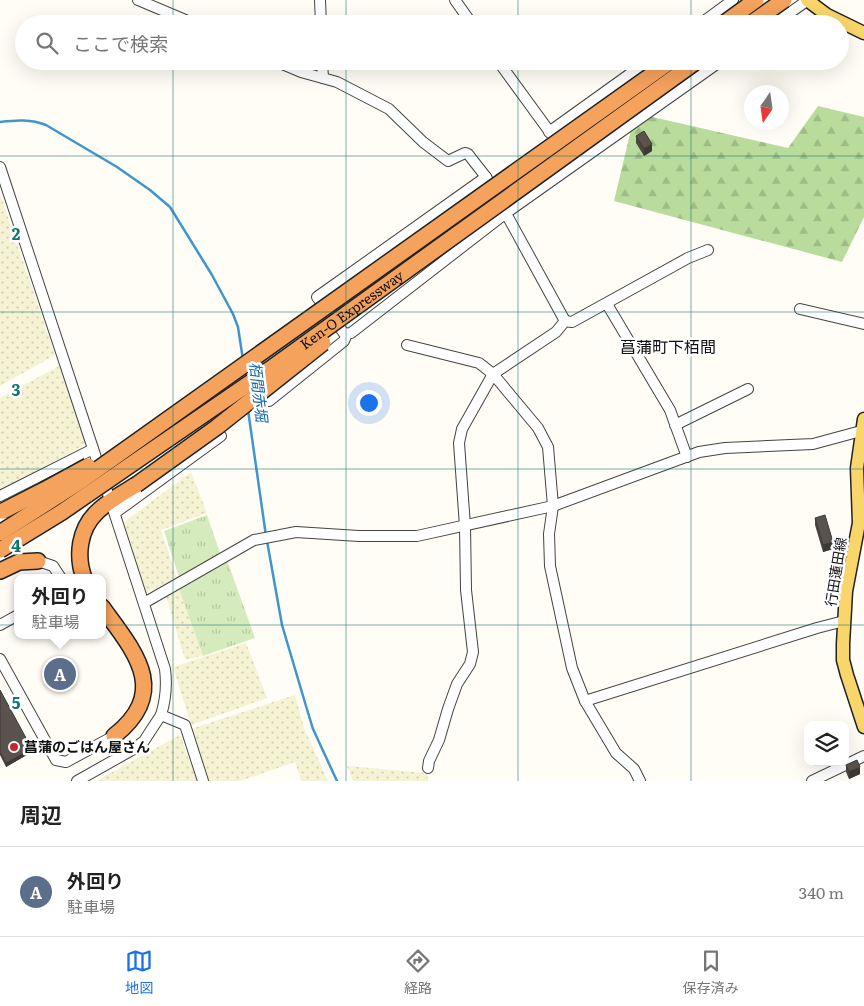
<!DOCTYPE html>
<html lang="ja">
<head>
<meta charset="utf-8">
<style>
	body { margin:0; font-family:Literata,"Noto Sans JP",serif; background:#f6f6f6; color:#222 }
	.controls { position:absolute; right:15px; bottom:15px; display:grid; overflow:hidden; border-radius:10px; box-shadow:0 5px 20px #0002 }
	.controls button { width:45px; height:45px; display:grid; place-items:center; padding:0; border:0; border-bottom:1px solid #e0e0e0; background:#fff; color:#222; font:25px sans-serif }
	.compass { position:absolute; left:744px; top:85px; width:45px; height:45px; border-radius:50%; background:#fff; box-shadow:0 5px 20px #0002; rotate:193deg }
	.you { position:absolute; left:368px; top:402px; width:18px; height:18px; margin:-12px; border:4px solid #fff; border-radius:50%; background:#1a73e8; box-shadow:0 0 0 8px #1a73e833 }
	.badge { display:grid; place-items:center; width:32px; height:32px; border-radius:50%; background:#1a73e8; color:#fff; font-size:16px; font-weight:700 }
	.pin { position:absolute; translate:-50% -50%; border:2px solid #fff; box-shadow:0 1px 5px #0006 }
	.popup { position:absolute; left:14px; top:574px; width:92px; height:65px; box-sizing:border-box; display:grid; place-content:center; border-radius:10px; background:#fff; filter:drop-shadow(0 1px 4px #0005); font-size:16px; white-space:nowrap; color:#767676 }
	.popup b { font-size:19px; color:#222 }
	.popup::after { content:''; position:absolute; left:50%; top:100%; margin-left:-10px; border:10px solid transparent; border-top-color:#fff }
	.list { margin:0; padding:0; list-style:none }
	h2 { display:flex; justify-content:space-between; align-items:center; height:65px; margin:0; padding:0 20px; font-size:21px }
	h2 small { font-size:16px; font-weight:400; color:#767676 }
	.list li { display:grid; grid-template-columns:32px 1fr auto; gap:15px; align-items:center; box-sizing:border-box; height:90px; padding:0 20px; border-top:1px solid #e0e0e0 }
	.list b { display:block; font-size:19px; white-space:nowrap }
	.list p { margin:0; font-size:16px; white-space:nowrap; color:#767676 }
	.list em { font-size:16px; font-style:normal; color:#767676 }
	.icon { flex:none; width:28px; height:28px; fill:none; stroke:currentColor; stroke-width:2; stroke-linecap:round; stroke-linejoin:round }
	.map { position:relative; flex:none; width:864px; height:781px; overflow:hidden }
	.search { position:absolute; background:#fff; box-shadow:0 5px 20px #0002; left:15px; right:15px; top:15px; height:55px; display:flex; align-items:center; gap:12px; box-sizing:border-box; padding:0 18px; border-radius:28px; color:#767676; font-size:19px }
	.sheet { height:155px; background:#fff }
	nav { display:flex; justify-content:space-around; align-items:center; box-sizing:border-box; height:70px; border-top:1px solid #e0e0e0; background:#fff; font-size:14px; color:#767676 }
	nav a { display:grid; justify-items:center; gap:2px }
	nav .on { color:#1a73e8 }
	.map>svg:first-child { display:block }
	.farmland { fill:url(#farmland-dots) }
	.grass { fill:url(#grass-tufts) }
	.forest { fill:url(#forest-firs) }
	.lines { fill:none; stroke-linecap:round; stroke-linejoin:round }
	.stream { stroke:#3f96cf; stroke-width:2.5 }
	.minor-casing { stroke:#444; stroke-width:12 }
	.major-casing { stroke:#222; stroke-width:15 }
	.highway-casing { stroke:#222; stroke-width:18 }
	.minor { stroke:#fff; stroke-width:10 }
	.major { stroke:#f9d66b; stroke-width:12 }
	.highway { stroke:#f5a25d; stroke-width:15 }
	.highway-bridge-casing { stroke:#222; stroke-width:18; stroke-linecap:butt }
	.highway-bridge { stroke:#f5a25d; stroke-width:15 }
	.wall { fill:#4d4742 }
	.shaded-wall { fill:#3f3936 }
	.building { fill:#5a524d; stroke:#3f3936 }
	.grid { fill:none; stroke:#0f766e; stroke-width:1; stroke-opacity:0.55 }
	.poi-dot { fill:#c4262e; stroke:#fff; stroke-width:2 }
	.labels { text-anchor:middle; stroke-width:5; stroke-linejoin:round; paint-order:stroke }
	.street-label { font-size:14px; fill:#111; stroke:#fff }
	.poi-label { font-size:14px; font-weight:bold; fill:#111; stroke:#fff; text-anchor:start }
	.water-label { font-size:15px; font-style:italic; fill:#1768a6; stroke:#fff }
	.quarter-label { font-size:16px; fill:#111; stroke:#fff }
	.grid-label { font-size:16px; text-anchor:middle; font-weight:bold; fill:#0f766e; stroke:#fff; stroke-width:5; stroke-linejoin:round; paint-order:stroke }
</style>
</head>
<body>
<div class="map">
<svg width="864" height="781" viewBox="0 0 864 781">
	<defs>
		<pattern id="farmland-dots" width="8" height="8" patternUnits="userSpaceOnUse" patternTransform="scale(1.25)"><rect width="8" height="8" fill="#f6f3d4"/><path d="M2 2h.1M6 6h.1" fill="none" stroke="#d2cfb5" stroke-width="1.8" stroke-linecap="round"/></pattern>
		<pattern id="grass-tufts" width="24" height="20" patternUnits="userSpaceOnUse" patternTransform="scale(1.25)"><rect width="24" height="20" fill="#d5ebbd"/><path d="M3 7l-1-3M5 7V3M7 7l1-3M15 17l-1-3M17 17v-4M19 17l1-3" fill="none" stroke="#b6c8a1"/></pattern>
		<pattern id="forest-firs" width="22" height="20" patternUnits="userSpaceOnUse" patternTransform="scale(1.25)"><rect width="22" height="20" fill="#b9dc9c"/><path d="M5 1l3.5 6h-7zM16 11l3.5 6h-7z" fill="#9ebc85"/></pattern>
	</defs>
	<rect width="100%" height="100%" fill="#fffdf5"/>
	<g class="farmland">
		<polygon points="0,194 55,355 0,386"/>
		<polygon points="59,366 86,444 0,491 0,398"/>
		<polygon points="191,472 207,513 161,530 177,578 146,593 124,522"/>
		<polygon points="179,589 203,656 185,660 166,596"/>
		<polygon points="246,643 267,698 191,725 173,667"/>
		<polygon points="295,695 304,728 328,781 301,781 295,762 240,781 208,781 191,729"/>
		<polygon points="180,735 197,781 96,781"/>
		<polygon points="347,766 427,773 428,781 353,781"/>
	</g>
	<g class="grass">
		<polygon points="207,515 220,553 179,577 164,531"/>
		<polygon points="227,560 255,638 203,656 179,589"/>
	</g>
	<polygon class="forest" points="818,106 864,117 864,217 842,262 614,201 635,113 788,148"/>
	<g class="lines">
		<g class="stream">
			<path d="M 0,122 C 16,120 31,119 46,125 L 117,167 L 150,190 L 170,207 L 212,275 L 233,314 L 238,327 L 243,360"/>
			<polyline points="248,410 266,536"/>
			<polyline points="267,541 282,625 306,706 313,729 337,781"/>
		</g>
		<defs>
			<g id="minor">
				<polyline points="138,0 195,24"/>
				<polyline points="320,0 321,24"/>
				<polyline points="455,0 472,24"/>
				<polyline points="700,24 733,0"/>
				<polyline points="774,24 808,0"/>
				<polyline points="275,61 301,72 337,82 389,109 423,142 448,161 465,153 468,154 486,177 565,321"/>
				<polyline points="322,61 323,78"/>
				<polyline points="498,61 560,146"/>
				<polyline points="549,132 648,61"/>
				<polyline points="0,167 109,497"/>
				<polyline points="607,304 670,410 687,457"/>
				<polyline points="800,309 864,324"/>
				<polyline points="565,321 572,322 688,258 708,250"/>
				<polyline points="345,334 351,333 506,213 721,61"/>
				<polyline points="407,345 479,363 493,374 538,428 548,447 553,506 549,534 550,566 572,668 585,701 616,753 634,769 640,781"/>
				<polyline points="269,401 344,341 346,336 317,297 486,177"/>
				<polyline points="675,425 748,389"/>
				<polyline points="0,496 93,449"/>
				<path d="M 113,509 L 165,669 C 167,685 166,699 161,715 L 185,725 L 203,781"/>
				<polyline points="115,513 221,436"/>
				<polyline points="38,561 53,566 61,578"/>
				<polyline points="144,603 254,540 296,532 359,536 417,536 553,506 699,452 725,448 813,444 861,431"/>
				<polyline points="0,625 18,615"/>
				<polyline points="0,659 56,760 66,762 114,736"/>
				<polyline points="585,701 817,628 844,621"/>
				<polyline points="428,768 429,761 439,740 448,709 457,684 470,664 473,652 466,590 465,526 459,443 462,429 493,374 556,332 565,321"/>
				<polyline points="77,781 132,750 144,741 161,715"/>
				<polyline points="812,781 864,756"/>
			</g>
			<g id="major">
				<polyline points="807,0 827,15 864,33"/>
				<polyline points="864,419 857,468 859,523 846,591 843,644 843,660 847,675 864,727"/>
			</g>
			<g id="highway">
				<polyline points="0,571 19,562 38,561"/>
				<path d="M 84,578 C 76,556 79,529 97,512 C 108,501 123,493 136,485"/>
				<path d="M 102,607 C 134,651 171,691 114,736"/>
			</g>
		</defs>
		<use href="#minor" class="minor-casing"/>
		<use href="#major" class="major-casing"/>
		<use href="#highway" class="highway-casing"/>
		<use href="#minor" class="minor"/>
		<use href="#major" class="major"/>
		<use href="#highway" class="highway"/>
		<defs>
			<g id="highway-bridge">
				<polyline points="723,24 756,0"/>
				<polyline points="750,24 784,0"/>
				<polyline points="136,485 217,427 323,343"/>
				<polyline points="3,511 44,490 88,466"/>
				<polyline points="0,533 81,481 671,61"/>
				<path id="s1" d="M 0,550 L 62,512 L 270,369 L 697,61"/>
			</g>
		</defs>
		<use href="#highway-bridge" class="highway-bridge-casing"/>
		<use href="#highway-bridge" class="highway-bridge"/>
	</g>
	<g class="wall">
		<polygon points="636,136 652,151 644,156 636,143"/>
		<polygon points="815,518 833,549 823,552 815,525"/>
		<polygon points="0,690 32,752 6,767 0,755"/>
		<polygon points="846,765 860,774 849,779 846,772"/>
	</g>
	<g class="shaded-wall">
		<polygon points="652,144 652,151 644,156 644,149"/>
		<polygon points="833,542 833,549 823,552 823,545"/>
		<polygon points="32,749 32,752 6,767 6,763"/>
		<polygon points="860,767 860,774 849,779 849,772"/>
	</g>
	<g class="building">
		<polygon points="644,131 652,144 644,149 636,136"/>
		<polygon points="825,515 833,542 823,545 815,518"/>
		<polygon points="0,690 32,749 6,763 0,752"/>
		<polygon points="857,760 860,767 849,772 846,765"/>
	</g>
	<path class="grid" d="M 173,0 L 173,24M 346,0 L 346,24M 518,0 L 518,24M 691,0 L 691,24M 173,61 L 173,781M 346,61 L 346,781M 518,61 L 518,781M 691,61 L 691,781M 0,156 L 864,156M 0,312 L 864,312M 0,469 L 864,469M 0,625 L 864,625"/>
	<circle class="poi-dot" cx="14" cy="747" r="5"/>
	<g class="labels">
		<g class="street-label">
			<text dy="5" stroke="none"><textPath href="#s1" startOffset="426">Ken-O Expressway</textPath></text>
			<text transform="translate(836 572) rotate(-81)" y="5">行田蓮田線</text>
		</g>
		<g class="poi-label">
			<text x="24" y="752">菖蒲のごはん屋さん</text>
		</g>
		<g class="water-label">
			<text transform="translate(258 392) rotate(83)" y="5">栢間赤堀</text>
		</g>
		<g class="quarter-label">
			<text x="668" y="353">菖蒲町下栢間</text>
		</g>
	</g>
	<g class="grid-label">
		<text x="16" y="240">2</text>
		<text x="16" y="396">3</text>
		<text x="16" y="552">4</text>
		<text x="16" y="709">5</text>
	</g>
</svg>
<div class="controls">
<button><svg class="icon" aria-label="layers" viewBox="0 0 24 24"><path d="M12 4l9 5-9 5-9-5zM3 14l9 5 9-5"/></svg></button>
</div>
<svg class="compass" viewBox="-18 -18 36 36"><path d="M0-13l5 13h-10z" fill="#e53935"/><path d="M0 13l5-13h-10z" fill="#767676"/></svg>
<div class="you"></div>
<div class="pin badge" style="left:60px;top:674px;background:#5c6f8a">A</div>
<div class="popup"><b>外回り</b>駐車場</div>
<div class="search"><svg class="icon" aria-label="search" viewBox="0 0 24 24"><circle cx="10" cy="10" r="6"/><path d="M15 15l6 6"/></svg>ここで検索</div>
</div>
<section class="sheet">
<h2>周辺<small></small></h2>
<ul class="list">
<li><span class="badge" style="background:#5c6f8a">A</span><div><b>外回り</b><p>駐車場</p></div><em>340 m</em></li>
</ul>
</section>
<nav>
<a class="on"><svg class="icon" aria-label="map" viewBox="0 0 24 24"><path d="M3 6l6-2 6 2 6-2v14l-6 2-6-2-6 2zM9 4v14M15 6v14"/></svg>地図</a>
<a><svg class="icon" aria-label="directions" viewBox="0 0 24 24"><path d="M12 3l9 9-9 9-9-9zM9 14v-3h6M13 9l2 2-2 2"/></svg>経路</a>
<a><svg class="icon" aria-label="saved" viewBox="0 0 24 24"><path d="M7 4h10v16l-5-4-5 4z"/></svg>保存済み</a>
</nav>
</body>
</html>
